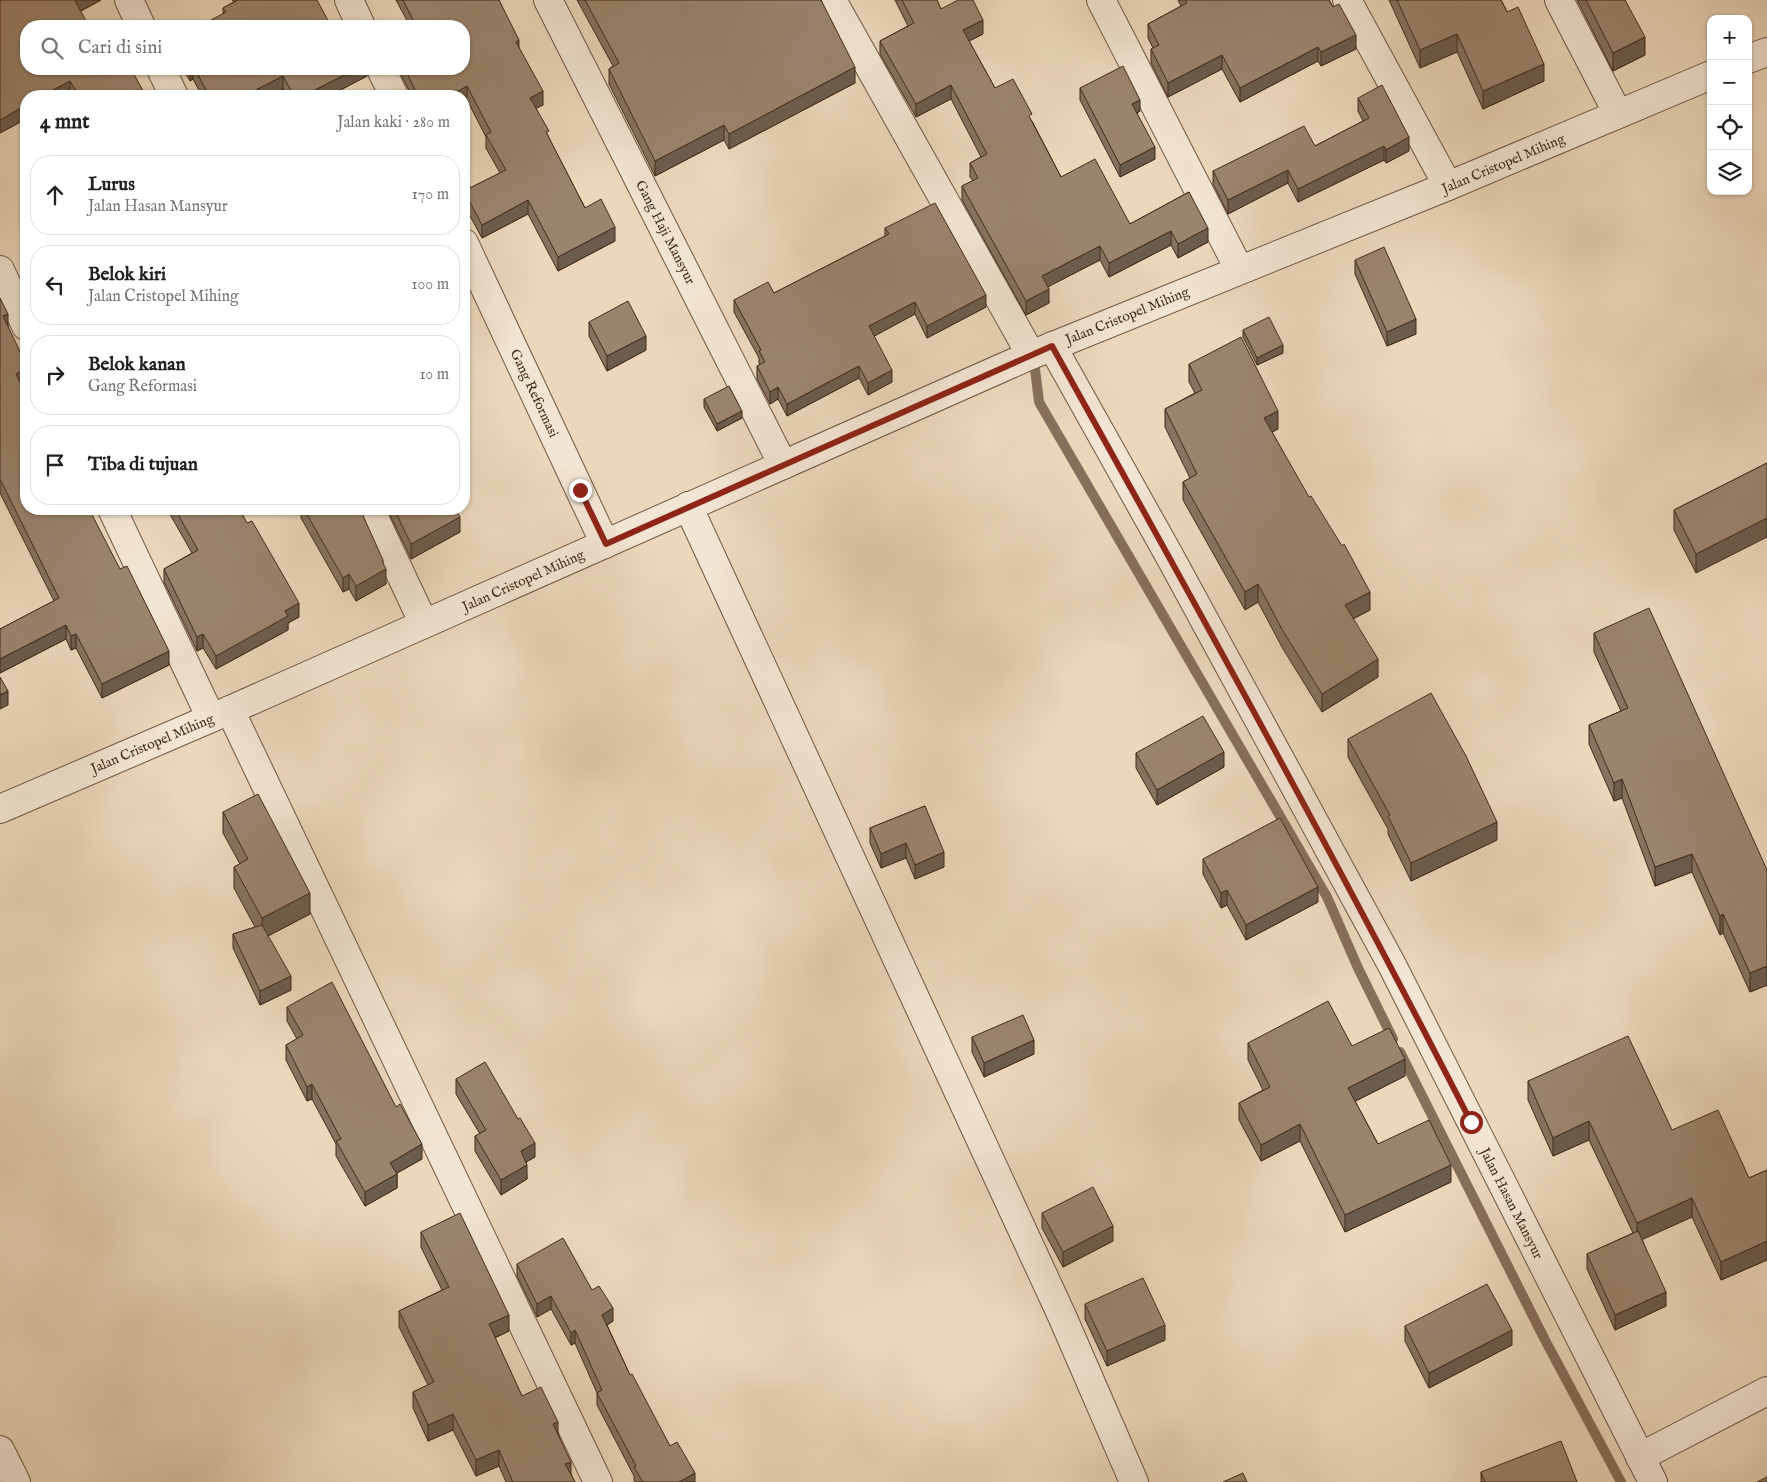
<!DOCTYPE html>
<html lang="id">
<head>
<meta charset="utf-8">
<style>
	body { margin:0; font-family:"IM FELL English",serif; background:#f6f6f6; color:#202124 }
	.controls { position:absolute; right:15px; top:15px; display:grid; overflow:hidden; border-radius:10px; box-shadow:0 1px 4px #0004 }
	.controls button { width:45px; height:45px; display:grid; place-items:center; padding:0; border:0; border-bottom:1px solid #e0e0e0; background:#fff; color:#202124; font:25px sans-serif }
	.stop { position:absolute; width:15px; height:15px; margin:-11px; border:4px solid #8f2418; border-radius:50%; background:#fff }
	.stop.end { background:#8f2418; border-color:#fff; box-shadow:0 1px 5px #0008 }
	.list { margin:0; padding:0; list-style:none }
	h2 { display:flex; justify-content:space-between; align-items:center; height:65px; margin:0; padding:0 20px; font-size:21px }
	h2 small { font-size:16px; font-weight:400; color:#757577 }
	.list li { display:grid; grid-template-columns:32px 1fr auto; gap:15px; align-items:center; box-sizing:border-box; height:80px; margin:0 10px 10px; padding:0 10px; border:1px solid #e0e0e0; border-radius:20px }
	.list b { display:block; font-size:19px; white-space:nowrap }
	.list p { margin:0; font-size:16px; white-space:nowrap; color:#757577 }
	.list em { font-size:16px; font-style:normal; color:#757577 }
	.icon { flex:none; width:28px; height:28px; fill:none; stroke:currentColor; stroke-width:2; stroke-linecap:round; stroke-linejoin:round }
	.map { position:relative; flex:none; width:1767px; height:1482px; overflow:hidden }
	.search { position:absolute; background:#fff; box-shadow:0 1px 4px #0004; left:20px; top:20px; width:450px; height:55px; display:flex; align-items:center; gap:12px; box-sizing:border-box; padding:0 18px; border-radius:20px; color:#757577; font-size:19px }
	.panel { position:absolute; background:#fff; box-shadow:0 1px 4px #0004; left:20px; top:90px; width:450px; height:425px; border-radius:20px }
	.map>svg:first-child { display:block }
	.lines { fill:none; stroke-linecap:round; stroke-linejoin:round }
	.stream { stroke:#866f5b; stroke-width:10 }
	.minor-casing { stroke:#6d5643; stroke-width:30 }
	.minor { stroke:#f3e5d3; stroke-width:28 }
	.wall { fill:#85725f; stroke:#432b1b }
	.shaded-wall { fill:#6c5c4d; stroke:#432b1b }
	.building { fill:#9b846e; stroke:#432b1b }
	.route { stroke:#8f2418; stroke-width:6 }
	.labels { text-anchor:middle; stroke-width:5; stroke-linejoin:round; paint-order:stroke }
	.street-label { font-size:14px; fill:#432b1b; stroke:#f3e5d3 }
</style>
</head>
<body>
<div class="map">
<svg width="1767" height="1482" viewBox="0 0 1767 1482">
	<rect width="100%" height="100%" fill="#ecd7bb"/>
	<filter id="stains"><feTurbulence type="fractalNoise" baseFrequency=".004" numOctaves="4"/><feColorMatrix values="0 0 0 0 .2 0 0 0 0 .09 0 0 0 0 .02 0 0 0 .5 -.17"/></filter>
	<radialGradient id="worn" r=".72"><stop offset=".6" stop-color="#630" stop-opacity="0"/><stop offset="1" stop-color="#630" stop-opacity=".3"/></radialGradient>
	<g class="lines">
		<g class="stream">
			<polyline points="1035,369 1039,402 1327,897 1358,968 1393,1039"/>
			<polyline points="1400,1052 1545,1340 1621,1482"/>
		</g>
		<defs>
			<g id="minor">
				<polyline points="129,0 141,26"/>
				<polyline points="349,0 361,26"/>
				<polyline points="548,0 783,465"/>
				<polyline points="832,0 1031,355"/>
				<polyline points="1101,0 1239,269"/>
				<polyline points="1347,0 1448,186"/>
				<polyline points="1559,0 1618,114"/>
				<polyline points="1748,59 1767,52"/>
				<polyline points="161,69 174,96"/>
				<polyline points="381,69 394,96"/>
				<polyline points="464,243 605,544"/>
				<polyline points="0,270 26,326"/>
				<polyline points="1052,346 1169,555 1392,965 1653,1482"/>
				<polyline points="688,506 1062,1316 1134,1482"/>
				<polyline points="112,509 211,718"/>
				<polyline points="370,509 424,624"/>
				<polyline points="230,710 598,1482"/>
				<polyline points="0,809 230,710 1031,355 1448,186 1711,75"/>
				<polyline points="0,1450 16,1482"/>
				<polyline points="1640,1457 1767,1391"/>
			</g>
		</defs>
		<use href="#minor" class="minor-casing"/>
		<use href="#minor" class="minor"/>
	</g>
	<g class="wall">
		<polygon points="0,0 101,0 81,11 26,26 146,96 72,96 70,94 66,96 26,96 26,119 0,133"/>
		<polygon points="232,0 317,0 223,14 223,8 234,2"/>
		<polygon points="396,0 499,0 519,48 543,105 536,108 549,138 585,208 615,241 558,271 528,214 482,238 464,205 464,191 500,173 486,148 486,137 467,100 464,96 412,96 398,69 464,69 464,26 410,26"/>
		<polygon points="577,0 821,0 855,83 729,149 724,140 655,176 609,84 609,69 613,66"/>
		<polygon points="895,0 937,0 941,9 983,34 969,41 995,88 1032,121 1061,177 1130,224 1189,192 1208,242 1178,258 1171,245 1109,277 1100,260 1047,287 1049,303 1026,315 962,200 962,186 973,181 970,177 970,163 981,157 951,99 916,117 880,54 880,41 908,26"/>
		<polygon points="1178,0 1329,0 1356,49 1321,66 1318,61 1240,102 1222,69 1168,97 1151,63 1151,49 1153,48 1148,38 1148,24 1181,6"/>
		<polygon points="1389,0 1501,0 1544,81 1483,109 1457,52 1420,68"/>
		<polygon points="1577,0 1625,0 1645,55 1613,71"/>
		<polygon points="183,69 367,69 367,76 329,96 287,96 283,89 270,96 202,96 193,79 190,81"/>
		<polygon points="1080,88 1140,111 1137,113 1155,159 1120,177 1080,100"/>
		<polygon points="1358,98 1409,151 1386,163 1384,160 1298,202 1288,183 1228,214 1213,184 1213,171 1315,146 1363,121 1358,111"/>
		<polygon points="26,198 26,216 24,213 24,200"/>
		<polygon points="885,228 986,307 927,338 915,314 874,336 892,382 868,395 859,378 787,416 778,399 770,404 757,379 757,366 760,365 759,363 759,358 734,312 734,300 774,293 885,236"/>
		<polygon points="1355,260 1416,334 1387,346 1355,274"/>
		<polygon points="0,298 8,326 22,386 26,509 169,665 102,698 76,648 71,650 66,639 0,673 0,629 54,601 0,493"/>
		<polygon points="589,322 646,350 607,371 589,336"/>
		<polygon points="1243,330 1283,353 1257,365 1243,337"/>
		<polygon points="1189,364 1278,429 1272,432 1370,610 1353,619 1378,677 1322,712 1283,649 1258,602 1245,610 1183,500 1183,482 1190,478 1165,427 1165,409 1195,393 1189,382"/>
		<polygon points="704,399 742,418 717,431 704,407"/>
		<polygon points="1767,463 1696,573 1674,530 1674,510"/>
		<polygon points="167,509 239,509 299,617 288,623 288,630 216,669 203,648 197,651 164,582 164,569 192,553"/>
		<polygon points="301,509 360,509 383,564 386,584 356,601 349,589 343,592 301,518"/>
		<polygon points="387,509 455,509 460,532 411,559"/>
		<polygon points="1594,633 1767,870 1767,985 1750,992 1723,933 1720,935 1692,872 1655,886 1622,798 1614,801 1589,744 1589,725 1621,711 1594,652"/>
		<polygon points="1348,739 1497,840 1411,881 1388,834 1388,829 1348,757"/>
		<polygon points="1136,753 1224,767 1157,805 1136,768"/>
		<polygon points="925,806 944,867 915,879 906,858 881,868 870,843 870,828"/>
		<polygon points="223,812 310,914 268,936 291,990 260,1005 233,948 233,934 255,927 234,888 234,867 240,864 223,833"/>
		<polygon points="1203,859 1318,902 1246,940 1227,905 1221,908 1203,874"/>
		<polygon points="287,1007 422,1159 397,1173 397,1188 365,1206 336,1156 336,1144 312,1099 307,1101 286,1060 286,1045 297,1039 287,1021"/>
		<polygon points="972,1037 1034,1054 984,1077 972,1052"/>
		<polygon points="1248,1043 1352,1046 1405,1076 1355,1101 1378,1144 1451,1182 1345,1232 1300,1141 1261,1161 1239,1120 1239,1103 1263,1090 1248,1060"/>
		<polygon points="456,1079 535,1157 526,1162 527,1179 501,1195 475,1151 475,1136 480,1134 456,1094"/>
		<polygon points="1528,1081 1672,1130 1749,1178 1767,1170 1767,1260 1721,1280 1692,1217 1642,1239 1666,1306 1615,1330 1587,1269 1587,1254 1633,1233 1589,1140 1553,1156 1528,1100"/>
		<polygon points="1042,1213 1113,1241 1063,1267 1042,1228"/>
		<polygon points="421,1232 509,1331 495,1338 522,1396 558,1433 571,1474 575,1482 506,1482 499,1466 476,1476 453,1430 428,1441 413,1408 413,1392 428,1385 399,1327 399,1311 442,1290 421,1247"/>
		<polygon points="517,1264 592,1290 613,1321 607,1325 630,1375 670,1446 695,1482 635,1482 634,1480 634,1476 597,1405 597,1393 575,1343 571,1345 551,1309 537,1317 517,1276"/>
		<polygon points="1085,1304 1165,1340 1107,1366 1085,1319"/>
		<polygon points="1405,1326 1512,1345 1429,1388 1405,1341"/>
		<polygon points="1481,1472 1577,1482 1481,1482"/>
	</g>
	<g class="shaded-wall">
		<polygon points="76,0 101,0 75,14 75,1"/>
		<polygon points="983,20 983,34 963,44 963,30"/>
		<polygon points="1457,34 1457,52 1420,68 1420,50"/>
		<polygon points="1356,35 1356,49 1321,66 1321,52"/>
		<polygon points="1645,37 1645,55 1613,71 1613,53"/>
		<polygon points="519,40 519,54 516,42"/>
		<polygon points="1318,47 1318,61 1240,102 1240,88"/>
		<polygon points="1222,55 1222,69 1168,97 1168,83"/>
		<polygon points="1544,64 1544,81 1483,109 1483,91"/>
		<polygon points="855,67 855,83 729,149 729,134"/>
		<polygon points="190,69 193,69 193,79 190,81"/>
		<polygon points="356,69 367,69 367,76 329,96 303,96"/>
		<polygon points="283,76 283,89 270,96 244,96"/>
		<polygon points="70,81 70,94 66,96 42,96"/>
		<polygon points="951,85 951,99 916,117 916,104"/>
		<polygon points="467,86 467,100 464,102 464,96 449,96"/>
		<polygon points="543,91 543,105 530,111 530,98"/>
		<polygon points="1140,100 1140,111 1132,116 1132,104"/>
		<polygon points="26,105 26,119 0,133 0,120"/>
		<polygon points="724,125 724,140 655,176 655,161"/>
		<polygon points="1409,137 1409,151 1386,163 1386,150"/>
		<polygon points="1384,146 1384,160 1298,202 1298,189"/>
		<polygon points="1155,147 1155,159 1120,177 1120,165"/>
		<polygon points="1288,170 1288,183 1228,214 1228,200"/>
		<polygon points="528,200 528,214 482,238 482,225"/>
		<polygon points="615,227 615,241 558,271 558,257"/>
		<polygon points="1208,228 1208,242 1178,258 1178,244"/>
		<polygon points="1171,231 1171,245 1109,277 1109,263"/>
		<polygon points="1100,246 1100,260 1042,290 1042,276"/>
		<polygon points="1049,289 1049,303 1026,315 1026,301"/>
		<polygon points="986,295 986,307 927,338 927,326"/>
		<polygon points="915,302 915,314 869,339 869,326"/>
		<polygon points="8,314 8,328 3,316"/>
		<polygon points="1416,319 1416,334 1387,346 1387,332"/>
		<polygon points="646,336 646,350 607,371 607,356"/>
		<polygon points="1283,345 1283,353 1257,365 1257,358"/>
		<polygon points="859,366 859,378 787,416 787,404"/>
		<polygon points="26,369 26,383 16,388 16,374"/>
		<polygon points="892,370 892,382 868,395 868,383"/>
		<polygon points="778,387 778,399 770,404 770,392"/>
		<polygon points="742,411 742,418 717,431 717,424"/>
		<polygon points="1278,411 1278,429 1264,436 1264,418"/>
		<polygon points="460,517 460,532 411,559 411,544"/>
		<polygon points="1767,518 1767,537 1696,573 1696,554"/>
		<polygon points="383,560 383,571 386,569 386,584 356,601 356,586"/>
		<polygon points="349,574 349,589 343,592 343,578"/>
		<polygon points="1258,584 1258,602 1245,610 1245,592"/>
		<polygon points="1370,592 1370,610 1345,623 1345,605"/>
		<polygon points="299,603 299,617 288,623 288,630 216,669 216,656 285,611"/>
		<polygon points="66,625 66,639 0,673 0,659"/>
		<polygon points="76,634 76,648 71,650 71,636"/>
		<polygon points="203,634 203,648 197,651 197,637"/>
		<polygon points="169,651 169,665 102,698 102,684"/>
		<polygon points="1378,659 1378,677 1322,712 1322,694"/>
		<polygon points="8,691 8,705 0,709 0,695"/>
		<polygon points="1224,752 1224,767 1157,805 1157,790"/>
		<polygon points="1622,779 1622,798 1614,801 1614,783"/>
		<polygon points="1497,822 1497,840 1411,881 1411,863"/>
		<polygon points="906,843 906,858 881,868 881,854"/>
		<polygon points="944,852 944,867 915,879 915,865"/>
		<polygon points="1692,854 1692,872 1655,886 1655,867"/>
		<polygon points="1318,887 1318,902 1246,940 1246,925"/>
		<polygon points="1227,890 1227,905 1221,908 1221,893"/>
		<polygon points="310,893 310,914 262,939 262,918"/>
		<polygon points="1723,914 1723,933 1720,935 1720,916"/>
		<polygon points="1767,966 1767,985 1750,992 1750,973"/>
		<polygon points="291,976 291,990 260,1005 260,991"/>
		<polygon points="1034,1040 1034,1054 984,1077 984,1063"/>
		<polygon points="1405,1059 1405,1076 1348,1105 1348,1088"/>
		<polygon points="312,1084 312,1099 307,1101 307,1087"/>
		<polygon points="1589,1121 1589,1140 1553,1156 1553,1138"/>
		<polygon points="1300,1124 1300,1141 1261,1161 1261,1145"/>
		<polygon points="535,1143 535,1157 521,1165 521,1151"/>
		<polygon points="422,1144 422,1159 390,1177 390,1163"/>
		<polygon points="527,1165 527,1179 501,1195 501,1180"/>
		<polygon points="1451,1165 1451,1182 1345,1232 1345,1215"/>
		<polygon points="397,1174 397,1188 365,1206 365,1192"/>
		<polygon points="1692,1198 1692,1217 1637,1242 1637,1223"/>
		<polygon points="1113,1226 1113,1241 1063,1267 1063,1252"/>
		<polygon points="1767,1241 1767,1260 1721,1280 1721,1262"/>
		<polygon points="1666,1292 1666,1306 1615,1330 1615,1315"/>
		<polygon points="551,1296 551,1309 537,1317 537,1304"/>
		<polygon points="613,1308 613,1321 602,1328 602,1315"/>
		<polygon points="509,1315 509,1331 489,1340 489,1324"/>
		<polygon points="1165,1325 1165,1340 1107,1366 1107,1351"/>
		<polygon points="575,1330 575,1343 571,1345 571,1333"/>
		<polygon points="1512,1330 1512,1345 1429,1388 1429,1373"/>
		<polygon points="453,1414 453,1430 428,1441 428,1425"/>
		<polygon points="558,1422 558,1438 553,1424"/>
		<polygon points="499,1450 499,1466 476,1476 476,1460"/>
		<polygon points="571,1462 571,1478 565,1464"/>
		<polygon points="695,1473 695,1482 679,1482"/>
	</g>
	<g class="building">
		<polygon points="0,0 76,0 75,1 89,26 26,26 26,69 131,69 146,96 79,96 70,81 42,96 26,96 26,105 0,120"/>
		<polygon points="238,0 317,0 331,26 200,26 226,12 223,8"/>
		<polygon points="403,0 499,0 519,40 516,42 543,91 530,98 549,131 546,132 585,208 601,199 615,227 558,257 528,200 482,225 464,191 506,170 486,135 491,132 467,86 449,96 418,96 405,69 464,69 464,26 416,26"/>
		<polygon points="585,0 821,0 855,67 729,134 724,125 655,161 609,69 619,63"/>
		<polygon points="902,0 937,0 941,9 958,0 973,0 983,20 963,30 995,88 1013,79 1032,114 1029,116 1061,177 1095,159 1130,224 1189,192 1208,228 1178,244 1171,231 1109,263 1100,246 1042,276 1049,289 1026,301 962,186 978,178 970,163 987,154 951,85 916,104 880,41 914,23"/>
		<polygon points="1185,0 1329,0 1333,7 1339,4 1356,35 1321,52 1318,47 1240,88 1222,55 1168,83 1151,49 1159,45 1148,24 1187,3"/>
		<polygon points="1397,0 1501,0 1507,12 1518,7 1544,64 1483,91 1457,34 1420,50"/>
		<polygon points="1586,0 1625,0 1645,37 1613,53"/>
		<polygon points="1123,66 1140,100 1132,104 1155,147 1120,165 1080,88"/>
		<polygon points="195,69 356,69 303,96 294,96 283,76 244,96 209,96"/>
		<polygon points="1382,85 1409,137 1386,150 1384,146 1298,189 1288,170 1228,200 1213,171 1304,126 1315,146 1369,118 1358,98"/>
		<polygon points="935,203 986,295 927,326 915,302 869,326 892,370 868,383 859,366 787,404 778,387 770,392 757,366 765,362 759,351 761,350 734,300 768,282 774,293 889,234 885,228"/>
		<polygon points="1384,247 1416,319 1387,332 1355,260"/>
		<polygon points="0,298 8,314 3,316 26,364 26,369 16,374 26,395 26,509 89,509 120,569 127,566 169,651 102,684 76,634 71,636 66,625 0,659 0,629 59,598 0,479"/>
		<polygon points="628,301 646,336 607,356 589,322"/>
		<polygon points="1269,317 1283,345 1257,358 1243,330"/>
		<polygon points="1241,337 1278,411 1264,418 1309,497 1311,496 1342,546 1344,544 1370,592 1345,605 1378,659 1322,694 1283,631 1258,584 1245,592 1183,482 1197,474 1165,409 1202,390 1189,364"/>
		<polygon points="729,386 742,411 717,424 704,399"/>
		<polygon points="1767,463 1767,518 1696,554 1674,510"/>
		<polygon points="175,509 239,509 247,523 252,521 299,603 285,611 288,616 216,656 203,634 197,637 164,569 198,550"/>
		<polygon points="304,509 360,509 383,560 382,561 386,569 356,586 349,574 343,578"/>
		<polygon points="394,509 455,509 460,517 411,544"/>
		<polygon points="1649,608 1767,870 1767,966 1750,973 1723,914 1720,916 1692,854 1655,867 1622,779 1614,783 1589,725 1628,708 1594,633"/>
		<polygon points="0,677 8,691 0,695"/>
		<polygon points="1431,693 1466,756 1497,822 1411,863 1388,816 1390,815 1348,739"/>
		<polygon points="1203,716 1224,752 1157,790 1136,753"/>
		<polygon points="258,794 310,893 262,918 234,867 248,859 223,812"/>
		<polygon points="925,806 944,852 915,865 906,843 881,854 870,828"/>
		<polygon points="1280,818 1318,887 1246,925 1227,890 1221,893 1203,859"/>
		<polygon points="262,925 291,976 260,991 233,934"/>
		<polygon points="332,982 396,1107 400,1104 422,1144 390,1163 397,1174 365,1192 336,1141 341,1139 312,1084 307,1087 286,1045 303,1035 287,1007"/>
		<polygon points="1328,1001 1352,1046 1389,1028 1405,1059 1348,1088 1378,1144 1429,1120 1451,1165 1345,1215 1300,1124 1261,1145 1239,1103 1270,1087 1248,1043"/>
		<polygon points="1023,1015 1034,1040 984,1063 972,1037"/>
		<polygon points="1628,1036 1672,1130 1718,1110 1749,1178 1767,1170 1767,1241 1721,1262 1692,1198 1637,1223 1589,1121 1553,1138 1528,1081"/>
		<polygon points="485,1062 518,1119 520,1118 535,1143 521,1151 527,1165 501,1180 475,1136 486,1130 456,1079"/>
		<polygon points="1093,1187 1113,1226 1063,1252 1042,1213"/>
		<polygon points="460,1213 509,1315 489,1324 522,1396 541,1387 558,1422 553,1424 571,1462 565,1464 575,1482 513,1482 499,1450 476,1460 453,1414 428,1425 413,1392 434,1382 399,1311 449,1287 421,1232"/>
		<polygon points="1638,1231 1666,1292 1615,1315 1587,1254"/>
		<polygon points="563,1238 592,1290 599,1286 613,1308 602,1315 630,1375 632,1374 670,1446 677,1442 695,1473 679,1482 643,1482 634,1467 636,1466 597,1393 602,1390 575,1330 571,1333 551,1296 537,1304 517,1264"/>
		<polygon points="1143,1278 1165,1325 1107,1351 1085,1304"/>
		<polygon points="1487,1284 1512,1330 1429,1373 1405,1326"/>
		<polygon points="1561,1441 1577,1482 1485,1482 1481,1472"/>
		<polygon points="1243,1473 1247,1482 1223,1482"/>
		<polygon points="1767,1477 1767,1482 1757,1482"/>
	</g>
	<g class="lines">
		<path class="route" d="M 580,490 L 606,544 L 1052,346 C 1195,603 1337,860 1471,1122"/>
	</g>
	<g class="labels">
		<g class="street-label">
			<text transform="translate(1503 163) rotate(-23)" y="5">Jalan Cristopel Mihing</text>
			<text transform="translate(666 232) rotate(63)" y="5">Gang Haji Mansyur</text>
			<text transform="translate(1127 315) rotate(-22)" y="5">Jalan Cristopel Mihing</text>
			<text transform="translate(535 393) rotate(65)" y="5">Gang Reformasi</text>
			<text transform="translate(523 580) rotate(-24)" y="5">Jalan Cristopel Mihing</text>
			<text transform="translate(152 743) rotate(-23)" y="5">Jalan Cristopel Mihing</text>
			<text transform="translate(1512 1203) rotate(63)" y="5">Jalan Hasan Mansyur</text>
		</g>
	</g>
	<rect width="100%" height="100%" filter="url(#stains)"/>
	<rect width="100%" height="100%" fill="url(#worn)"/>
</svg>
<div class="controls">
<button>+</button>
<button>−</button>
<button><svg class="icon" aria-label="locate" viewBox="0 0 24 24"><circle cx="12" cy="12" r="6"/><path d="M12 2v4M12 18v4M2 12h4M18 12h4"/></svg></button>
<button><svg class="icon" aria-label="layers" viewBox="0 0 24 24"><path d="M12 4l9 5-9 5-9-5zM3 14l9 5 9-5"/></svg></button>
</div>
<div class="stop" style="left:1471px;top:1122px"></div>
<div class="stop end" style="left:580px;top:490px"></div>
<div class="search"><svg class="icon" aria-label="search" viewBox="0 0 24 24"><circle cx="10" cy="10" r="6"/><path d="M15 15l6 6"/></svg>Cari di sini</div>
<section class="panel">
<h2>4 mnt<small>Jalan kaki · 280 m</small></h2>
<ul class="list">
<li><svg class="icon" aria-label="ahead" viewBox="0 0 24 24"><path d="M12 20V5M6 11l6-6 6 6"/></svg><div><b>Lurus</b><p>Jalan Hasan Mansyur</p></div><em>170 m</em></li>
<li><svg class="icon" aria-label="left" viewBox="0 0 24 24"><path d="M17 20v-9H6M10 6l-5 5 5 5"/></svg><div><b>Belok kiri</b><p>Jalan Cristopel Mihing</p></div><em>100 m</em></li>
<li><svg class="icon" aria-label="right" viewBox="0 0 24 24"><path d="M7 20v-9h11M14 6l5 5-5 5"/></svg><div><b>Belok kanan</b><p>Gang Reformasi</p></div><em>10 m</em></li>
<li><svg class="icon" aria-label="arrive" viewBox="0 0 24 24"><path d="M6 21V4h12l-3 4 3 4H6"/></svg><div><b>Tiba di tujuan</b></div></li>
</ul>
</section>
</div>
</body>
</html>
